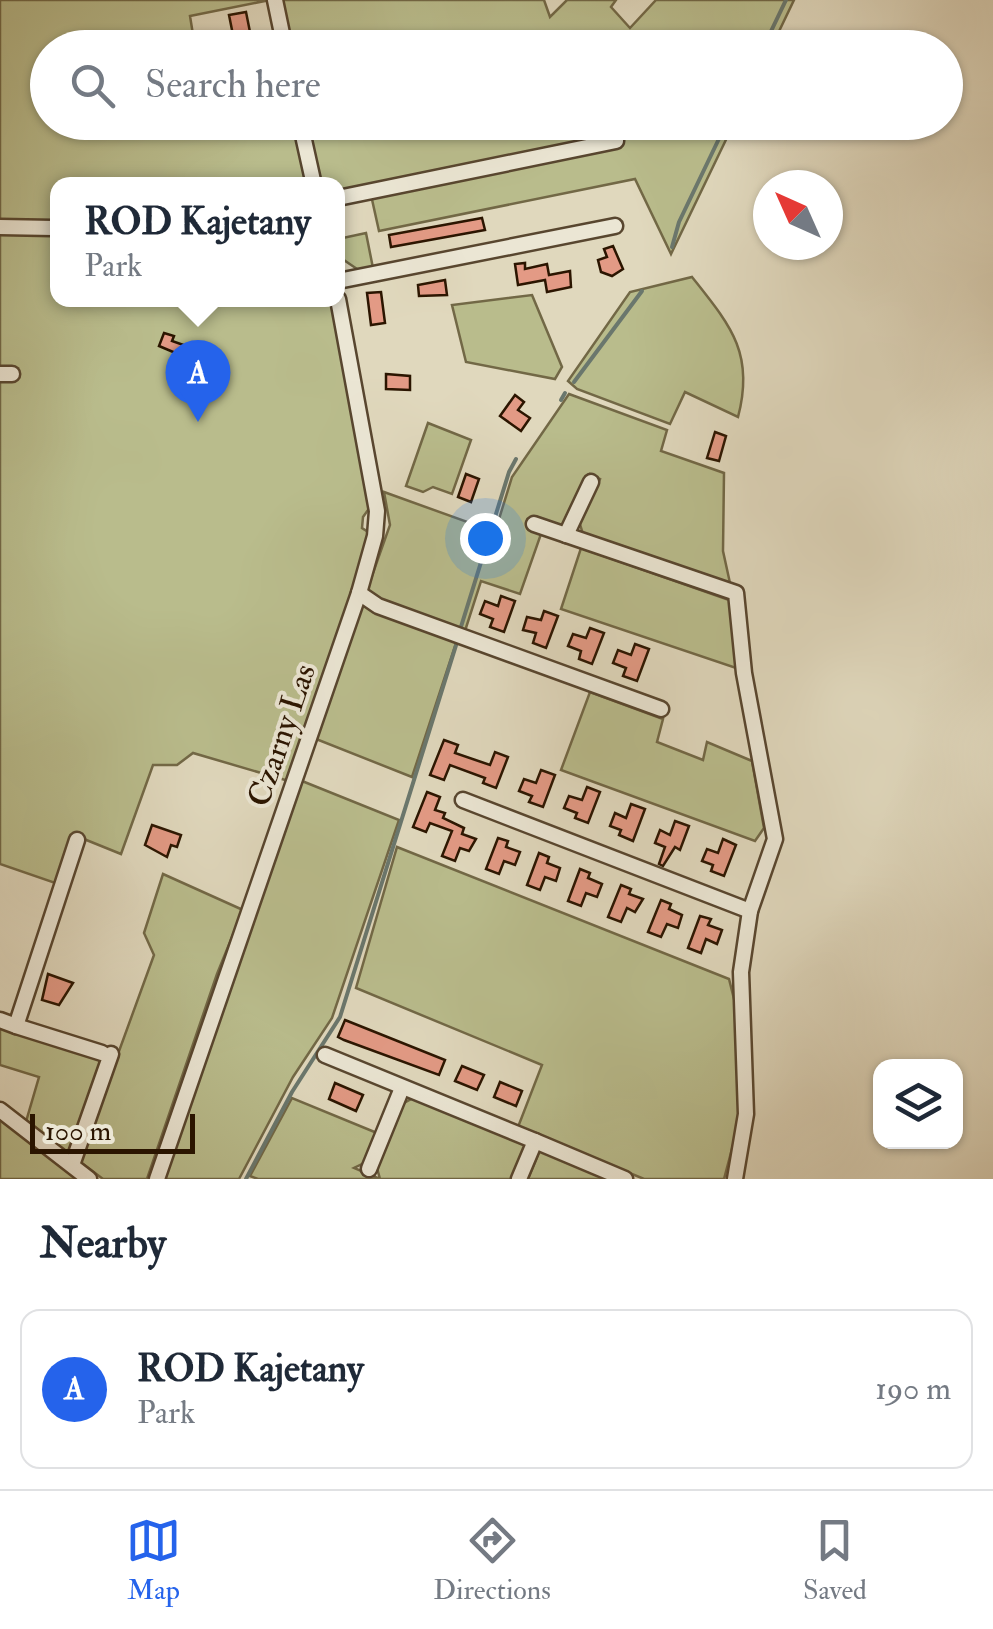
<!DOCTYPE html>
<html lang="en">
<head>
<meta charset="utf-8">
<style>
	body { margin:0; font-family:"IM FELL Double Pica",serif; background:#f6f6f7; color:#1f2937 }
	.controls { position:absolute; right:30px; bottom:30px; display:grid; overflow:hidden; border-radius:20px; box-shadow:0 2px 8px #0004 }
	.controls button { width:90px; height:90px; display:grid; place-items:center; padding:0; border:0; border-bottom:2px solid #e0e1e3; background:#fff; color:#1f2937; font:50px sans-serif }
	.compass { position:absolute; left:753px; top:170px; width:90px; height:90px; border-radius:50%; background:#fff; box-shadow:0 2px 8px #0004; rotate:315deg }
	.scale { position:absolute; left:30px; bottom:25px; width:165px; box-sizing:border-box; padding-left:10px; border:5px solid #2b1500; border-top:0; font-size:28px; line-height:35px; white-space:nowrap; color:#2b1500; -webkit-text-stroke:8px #ebe6d4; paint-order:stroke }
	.you { position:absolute; left:485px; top:538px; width:35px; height:35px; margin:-25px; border:8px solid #fff; border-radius:50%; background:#1a73e8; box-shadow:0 0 0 15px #1a73e833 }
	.badge { display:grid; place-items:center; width:65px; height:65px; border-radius:50%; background:#2563eb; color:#fff; font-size:32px; font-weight:700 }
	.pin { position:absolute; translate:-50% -82px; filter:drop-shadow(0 2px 5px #0008) }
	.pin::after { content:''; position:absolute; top:52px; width:35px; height:30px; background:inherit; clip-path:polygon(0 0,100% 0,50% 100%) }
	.popup { position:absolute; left:50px; top:177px; width:295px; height:130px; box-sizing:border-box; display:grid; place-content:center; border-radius:20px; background:#fff; filter:drop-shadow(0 2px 8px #0005); font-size:32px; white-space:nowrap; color:#747a83 }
	.popup b { font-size:38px; color:#1f2937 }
	.popup::after { content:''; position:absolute; left:50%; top:100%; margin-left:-20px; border:20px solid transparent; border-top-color:#fff }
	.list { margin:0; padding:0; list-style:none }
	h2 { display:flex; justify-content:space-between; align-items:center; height:130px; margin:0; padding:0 40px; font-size:42px }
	h2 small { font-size:32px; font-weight:400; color:#747a83 }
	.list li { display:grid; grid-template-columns:65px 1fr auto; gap:30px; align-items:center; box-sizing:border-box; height:160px; margin:0 20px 20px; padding:0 20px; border:2px solid #e0e1e3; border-radius:20px }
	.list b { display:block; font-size:38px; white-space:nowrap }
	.list p { margin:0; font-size:32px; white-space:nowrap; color:#747a83 }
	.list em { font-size:32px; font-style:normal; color:#747a83 }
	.icon { flex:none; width:55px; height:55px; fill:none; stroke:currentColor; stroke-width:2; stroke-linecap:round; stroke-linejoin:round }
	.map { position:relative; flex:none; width:993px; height:1179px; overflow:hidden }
	.search { position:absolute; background:#fff; box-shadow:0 2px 8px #0004; left:30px; right:30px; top:30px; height:110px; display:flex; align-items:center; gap:25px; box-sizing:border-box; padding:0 35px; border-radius:55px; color:#747a83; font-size:38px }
	.sheet { height:310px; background:#fff }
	nav { display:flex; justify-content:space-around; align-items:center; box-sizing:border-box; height:140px; border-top:2px solid #e0e1e3; background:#fff; font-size:28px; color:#747a83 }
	nav a { display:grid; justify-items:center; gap:5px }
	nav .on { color:#2563eb }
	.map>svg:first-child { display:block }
	.green { fill:#b9bc8c; stroke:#726846; stroke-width:2.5 }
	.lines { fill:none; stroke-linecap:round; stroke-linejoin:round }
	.stream { stroke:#6a776d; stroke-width:4 }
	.building { fill:#e39a85; stroke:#2b1500; stroke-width:2.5 }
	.minor-casing { stroke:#58462f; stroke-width:19 }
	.minor { stroke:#ebe6d4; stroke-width:14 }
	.labels { text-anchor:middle; stroke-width:8; stroke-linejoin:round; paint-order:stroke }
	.street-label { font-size:32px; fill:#2b1500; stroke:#ebe6d4 }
</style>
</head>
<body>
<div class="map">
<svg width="993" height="1179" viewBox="0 0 993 1179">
	<rect width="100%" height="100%" fill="#e0d8bd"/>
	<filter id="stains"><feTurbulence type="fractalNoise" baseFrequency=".002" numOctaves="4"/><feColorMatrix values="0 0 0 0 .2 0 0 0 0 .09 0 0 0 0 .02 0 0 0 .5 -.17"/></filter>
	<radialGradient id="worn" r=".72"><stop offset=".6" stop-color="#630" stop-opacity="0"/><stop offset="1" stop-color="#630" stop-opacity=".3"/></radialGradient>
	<g class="green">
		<polygon points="0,0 270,0 190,16 195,47 48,48 48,122 295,123 308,184 58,185 58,300 331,300 373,503 363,517 362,528 373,535 292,782 193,753 177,765 153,765 121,854 74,835 58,884 0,864"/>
		<polygon points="281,0 544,0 550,17 567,0 616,0 611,7 630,28 656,0 794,0 771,48 290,47"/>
		<polygon points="306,123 734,123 671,254 635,179 379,231 371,195 338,193 338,185 318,184"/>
		<polygon points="366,233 373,268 360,271 338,256 338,239"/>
		<path d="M 692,277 C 730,325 755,353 738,417 L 685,392 L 670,424 L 577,389 L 568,381 L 630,292 Z"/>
		<polygon points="532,295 562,367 555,379 466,362 452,305"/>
		<polygon points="569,394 667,430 661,451 724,473 723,551 730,583 583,534 579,521 600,479 590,474 565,526 533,518 528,529 541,534 520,594 481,581 464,634 372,600 367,590 390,525 384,492 495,532 512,477"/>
		<polygon points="428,423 471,440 452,494 433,487 423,492 406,486"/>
		<polygon points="581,548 732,601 736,668 561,609"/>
		<polygon points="363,602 458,637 412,777 316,739"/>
		<polygon points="590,692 663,719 657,742 703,760 707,742 752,761 764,828 755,841 561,770"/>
		<polygon points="302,781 399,820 332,1018 293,1077 239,1179 162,1179"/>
		<polygon points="397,847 729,979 735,1003 742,1111 724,1179 644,1179 518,1127 542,1065 356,988"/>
		<polygon points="163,874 243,910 217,974 147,1179 103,1179 79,1161 154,955 144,933"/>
		<polygon points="0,1024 103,1058 70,1160 25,1125 39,1077 0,1065"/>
		<polygon points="417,1096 525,1144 526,1150 514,1179 258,1179 250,1176 292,1098 377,1133 364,1163 354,1168 380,1179 377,1168 404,1103"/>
		<polygon points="0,1118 80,1179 0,1179"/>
		<polygon points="540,1150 612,1179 528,1179"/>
	</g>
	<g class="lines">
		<g class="stream">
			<polyline points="763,48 786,0"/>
			<polyline points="672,247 679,222 727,122"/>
			<polyline points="574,382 642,291"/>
			<polyline points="561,400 565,393"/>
			<polyline points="460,630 509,472 516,459"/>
			<polyline points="246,1179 292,1092 340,1017 458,639"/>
		</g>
	</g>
	<g class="building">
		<polygon points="246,12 250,32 233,35 229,15"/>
		<polygon points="482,218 485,230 391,247 389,235"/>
		<polygon points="613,246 623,269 612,276 601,272 598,260 607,257 604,249"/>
		<polygon points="525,263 525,269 547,264 549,275 570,271 571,287 547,292 545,280 518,285 515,264"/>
		<polygon points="445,280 447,295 419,296 418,285"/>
		<polygon points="381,292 385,323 371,325 367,293"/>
		<polygon points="164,333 174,336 172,341 195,349 192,360 159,346"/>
		<polygon points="386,374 410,376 410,390 386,389"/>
		<polygon points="515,395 524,402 518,410 530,418 521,431 500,416"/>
		<polygon points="715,432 726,436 719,461 707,458"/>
		<polygon points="466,474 479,479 471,502 458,497"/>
		<polygon points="501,596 515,601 504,632 490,627 493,619 480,614 485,601 498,606"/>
		<polygon points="544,611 558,616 546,648 533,643 536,633 523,630 527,617 541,620"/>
		<polygon points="590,628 604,633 592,664 579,659 581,651 568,646 573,634 586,638"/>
		<polygon points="635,644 649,649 637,681 623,676 626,668 613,663 618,650 631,655"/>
		<polygon points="444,740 458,745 455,753 490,765 495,752 508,757 496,788 483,783 485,778 450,765 444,780 430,775"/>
		<polygon points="541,770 555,775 543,807 529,802 532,796 519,791 524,779 536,783"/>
		<polygon points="587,787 600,792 588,823 575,818 577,813 564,808 569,796 582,800"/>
		<polygon points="427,792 440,797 435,810 445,813 443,818 464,828 462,834 476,839 469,851 460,848 455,861 442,856 452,831 430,823 426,832 413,827"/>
		<polygon points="631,804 645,809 633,841 619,835 621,830 610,826 615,813 626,818"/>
		<polygon points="675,821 689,826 680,850 675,847 663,866 659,864 665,847 655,843 660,830 670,835"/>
		<polygon points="152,825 181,835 177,847 171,845 167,857 145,845"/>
		<polygon points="498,838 508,841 506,847 520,852 515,865 504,861 499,874 486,869"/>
		<polygon points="723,839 736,845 724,876 711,871 713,865 702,861 707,849 718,853"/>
		<polygon points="539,853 549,857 547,863 560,868 556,881 545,877 540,890 527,885"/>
		<polygon points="580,869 590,873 588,878 602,884 597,897 586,893 581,906 568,901"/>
		<polygon points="621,885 631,889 629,894 643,899 635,912 627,908 621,922 608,917"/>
		<polygon points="661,900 671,904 669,909 682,915 678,928 667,924 661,937 648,932"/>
		<polygon points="700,916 711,919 708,925 722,930 717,944 706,939 701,953 688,948"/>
		<polygon points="48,974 73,983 59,1005 42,1000"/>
		<polygon points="345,1020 445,1060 439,1075 344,1040 338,1037"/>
		<polygon points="462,1066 484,1075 477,1090 455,1081"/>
		<polygon points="500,1082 522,1091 516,1106 494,1097"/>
		<polygon points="335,1083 363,1095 356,1111 329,1099"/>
	</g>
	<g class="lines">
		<defs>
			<g id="minor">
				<polyline points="275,0 285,48"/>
				<polyline points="300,122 314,185"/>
				<polyline points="338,198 616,141"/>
				<polyline points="0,227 53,228"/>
				<polyline points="338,281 615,226"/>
				<polyline points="0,374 12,374"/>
				<polyline points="534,524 736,593 744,673 775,839 750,911 741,972 746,1114 735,1179"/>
				<polyline points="566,535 591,482"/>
				<polyline points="359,593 378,606 661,709"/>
				<polyline points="463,800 750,911"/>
				<polyline points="77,840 16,1026 102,1053"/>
				<polyline points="0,1020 16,1026"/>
				<polyline points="325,1055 535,1141 519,1179"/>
				<polyline points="0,1110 89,1179"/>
				<polyline points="535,1141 625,1179"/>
				<polyline points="72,1165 111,1054"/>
				<polyline points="369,1169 402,1088"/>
				<polyline points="157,1179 359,593 375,536 377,511 338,299"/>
			</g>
		</defs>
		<use href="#minor" class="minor-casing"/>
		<use href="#minor" class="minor"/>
	</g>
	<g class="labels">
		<g class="street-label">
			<text transform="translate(281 735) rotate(-71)" y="11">Czarny Las</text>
		</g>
	</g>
	<rect width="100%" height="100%" filter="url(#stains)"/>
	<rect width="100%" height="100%" fill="url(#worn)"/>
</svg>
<div class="controls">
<button><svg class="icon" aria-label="layers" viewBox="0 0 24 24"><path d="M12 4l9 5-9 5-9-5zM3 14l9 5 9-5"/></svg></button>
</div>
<svg class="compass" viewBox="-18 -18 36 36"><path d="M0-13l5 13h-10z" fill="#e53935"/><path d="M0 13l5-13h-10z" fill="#747a83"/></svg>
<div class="scale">100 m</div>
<div class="you"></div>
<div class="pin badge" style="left:198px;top:422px">A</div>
<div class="popup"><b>ROD Kajetany</b>Park</div>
<div class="search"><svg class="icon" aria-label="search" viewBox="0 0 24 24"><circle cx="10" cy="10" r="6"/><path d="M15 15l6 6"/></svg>Search here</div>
</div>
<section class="sheet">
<h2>Nearby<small></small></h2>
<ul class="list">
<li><span class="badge">A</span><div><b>ROD Kajetany</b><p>Park</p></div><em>190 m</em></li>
</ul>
</section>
<nav>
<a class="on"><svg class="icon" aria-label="map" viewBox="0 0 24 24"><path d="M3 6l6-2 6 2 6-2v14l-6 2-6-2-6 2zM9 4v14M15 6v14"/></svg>Map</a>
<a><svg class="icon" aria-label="directions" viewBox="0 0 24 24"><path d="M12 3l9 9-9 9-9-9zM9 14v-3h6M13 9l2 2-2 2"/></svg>Directions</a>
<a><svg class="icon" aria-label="saved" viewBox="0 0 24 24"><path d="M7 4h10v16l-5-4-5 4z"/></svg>Saved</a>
</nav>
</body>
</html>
